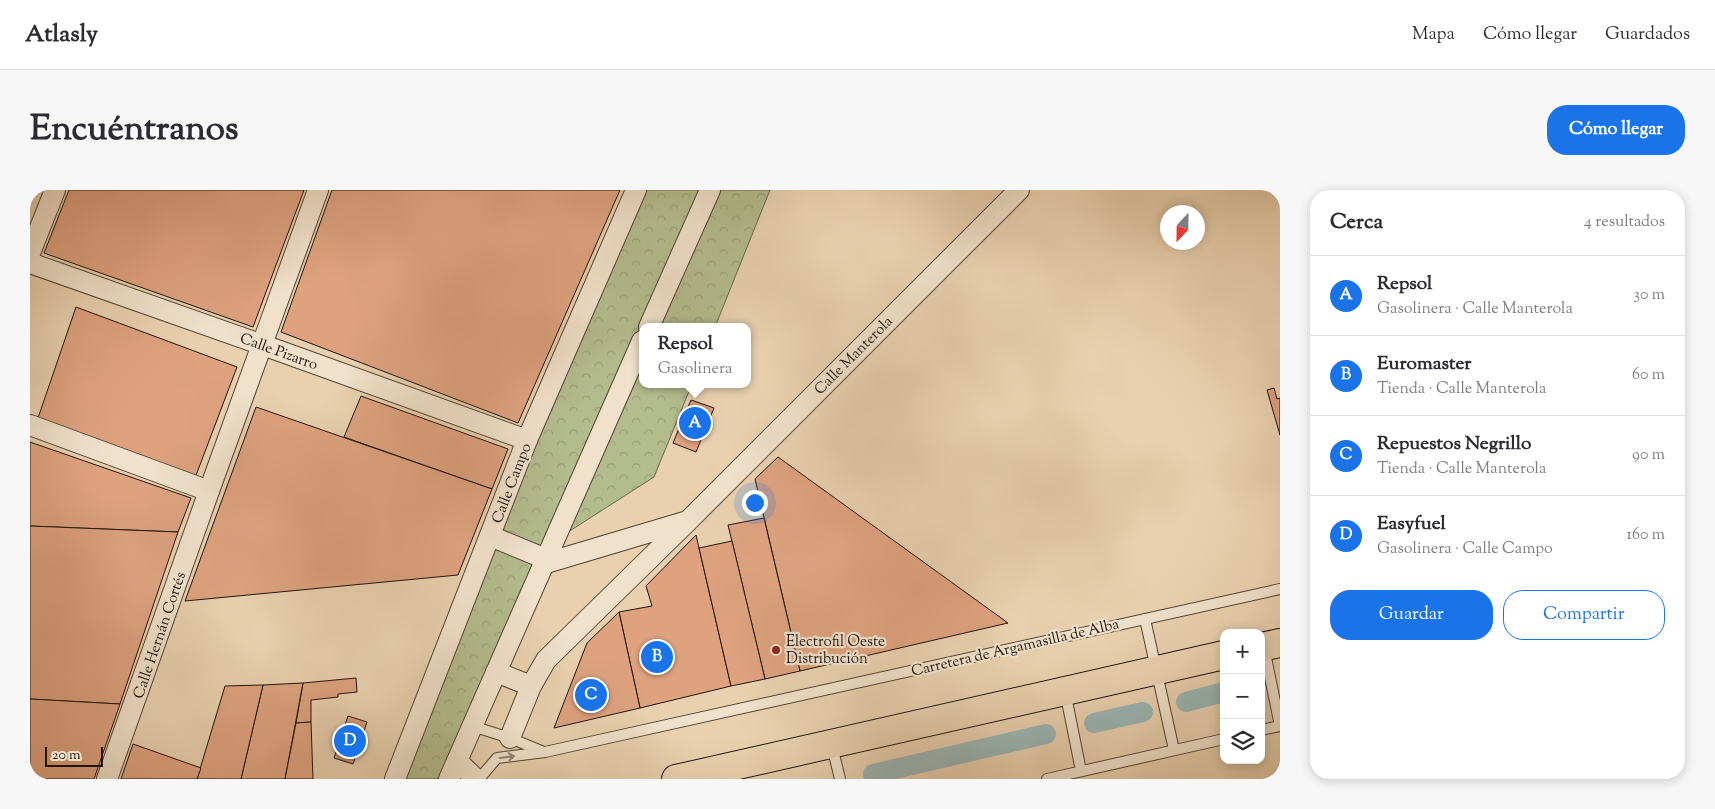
<!DOCTYPE html>
<html lang="es">
<head>
<meta charset="utf-8">
<style>
	body { margin:0; font-family:"Sorts Mill Goudy",serif; background:#f7f7f7; color:#2b2b33 }
	.controls { position:absolute; right:15px; bottom:15px; display:grid; overflow:hidden; border-radius:10px; box-shadow:0 2px 12px #0003 }
	.controls button { width:45px; height:45px; display:grid; place-items:center; padding:0; border:0; border-bottom:1px solid #e1e1e2; background:#fff; color:#2b2b33; font:25px sans-serif }
	.compass { position:absolute; left:1130px; top:15px; width:45px; height:45px; border-radius:50%; background:#fff; box-shadow:0 2px 12px #0003; rotate:202deg }
	.scale { position:absolute; left:15px; bottom:12px; width:58px; box-sizing:border-box; padding-left:5px; border:2px solid #1f140a; border-top:0; font-size:14px; line-height:18px; white-space:nowrap; color:#1f140a; -webkit-text-stroke:4px #f1e1cb; paint-order:stroke }
	.you { position:absolute; left:724px; top:312px; width:18px; height:18px; margin:-12px; border:4px solid #fff; border-radius:50%; background:#1a73e8; box-shadow:0 0 0 8px #1a73e833 }
	.badge { display:grid; place-items:center; width:32px; height:32px; border-radius:50%; background:#1a73e8; color:#fff; font-size:16px; font-weight:700 }
	.pin { position:absolute; translate:-50% -50%; border:2px solid #fff; box-shadow:0 1px 5px #0006 }
	.popup { position:absolute; left:609px; top:133px; width:112px; height:65px; box-sizing:border-box; display:grid; place-content:center; border-radius:10px; background:#fff; filter:drop-shadow(0 1px 4px #0005); font-size:16px; white-space:nowrap; color:#7c7c81 }
	.popup b { font-size:19px; color:#2b2b33 }
	.popup::after { content:''; position:absolute; left:50%; top:100%; margin-left:-10px; border:10px solid transparent; border-top-color:#fff }
	.list { margin:0; padding:0; list-style:none }
	h2 { display:flex; justify-content:space-between; align-items:center; height:65px; margin:0; padding:0 20px; font-size:21px }
	h2 small { font-size:16px; font-weight:400; color:#7c7c81 }
	.list li { display:grid; grid-template-columns:32px 1fr auto; gap:15px; align-items:center; box-sizing:border-box; height:80px; padding:0 20px; border-top:1px solid #e1e1e2 }
	.list b { display:block; font-size:19px; white-space:nowrap }
	.list p { margin:0; font-size:16px; white-space:nowrap; color:#7c7c81 }
	.list em { font-size:16px; font-style:normal; color:#7c7c81 }
	.actions { display:flex; gap:10px; padding:15px 20px }
	.actions a { flex:1; padding:11px 0; border:1px solid #1a73e8; border-radius:20px; text-align:center; font-size:18px; color:#1a73e8 }
	.actions .main { background:#1a73e8; color:#fff }
	.icon { flex:none; width:28px; height:28px; fill:none; stroke:currentColor; stroke-width:2; stroke-linecap:round; stroke-linejoin:round }
	.map { position:relative; flex:none; width:1250px; height:589px; overflow:hidden; border-radius:20px }
	header { display:flex; align-items:center; gap:30px; box-sizing:border-box; height:70px; padding:0 25px; background:#fff; border-bottom:1px solid #e1e1e2 }
	header strong { font-size:24px }
	nav { display:flex; gap:28px; margin-inline-start:auto; font-size:18px }
	.intro { display:flex; align-items:center; justify-content:space-between; box-sizing:border-box; height:120px; padding:0 30px }
	h1 { margin:0; font-size:35px }
	.button { padding:12px 22px; border-radius:20px; background:#1a73e8; color:#fff; font-size:18px; font-weight:700 }
	main { display:flex; gap:30px; padding:0 30px }
	aside { flex:1; background:#fff; border-radius:20px; box-shadow:0 2px 12px #0003 }
	.map>svg:first-child { display:block }
	.park { fill:url(#park-crowns); stroke:#69684c }
	.lines { fill:none; stroke-linecap:round; stroke-linejoin:round }
	.canal { stroke:#9ab5b4; stroke-width:20 }
	.building { fill:#dea27f; stroke:#1f140a }
	.service-casing { stroke:#524333; stroke-width:12 }
	.minor-casing { stroke:#524333; stroke-width:22 }
	.trunk-casing { stroke:#1f140a; stroke-width:30 }
	.service { stroke:#f1e1cb; stroke-width:10 }
	.minor { stroke:#f1e1cb; stroke-width:20 }
	.trunk { stroke:#e9d1af; stroke-width:28 }
	.oneway { stroke:#928574 }
	.poi-dot { fill:#8f2418; stroke:#f1e1cb; stroke-width:2 }
	.labels { text-anchor:middle; stroke-width:4.5; stroke-linejoin:round; paint-order:stroke }
	.street-label { font-size:15px; fill:#1f140a; stroke:#f1e1cb }
	.poi-label { font-size:15px; fill:#1f140a; stroke:#f1e1cb; text-anchor:start }
</style>
</head>
<body>
<header>
<strong>Atlasly</strong>
<nav><a>Mapa</a><a>Cómo llegar</a><a>Guardados</a></nav>
</header>
<div class="intro"><h1>Encuéntranos</h1><a class="button">Cómo llegar</a></div>
<main>
<div class="map">
<svg width="1250" height="589" viewBox="0 0 1250 589">
	<defs>
		<pattern id="park-crowns" width="20" height="18" patternUnits="userSpaceOnUse" patternTransform="scale(1.25)"><rect width="20" height="18" fill="#b3bc8d"/><path d="M2 6a3 3 0 1 1 6 0M12 15a3 3 0 1 1 6 0" fill="none" stroke="#9aa178"/></pattern>
	</defs>
	<rect width="100%" height="100%" fill="#e9d1af"/>
	<filter id="stains"><feTurbulence type="fractalNoise" baseFrequency=".004" numOctaves="4"/><feColorMatrix values="0 0 0 0 .2 0 0 0 0 .09 0 0 0 0 .02 0 0 0 .5 -.17"/></filter>
	<radialGradient id="worn" r=".72"><stop offset=".6" stop-color="#630" stop-opacity="0"/><stop offset="1" stop-color="#630" stop-opacity=".3"/></radialGradient>
	<polygon class="park" points="606,0 740,0 685,137 612,137 612,194 662,194 624,287 524,351 419,589 365,589"/>
	<g class="lines">
		<g class="canal">
			<polyline points="1156,512 1194,502"/>
			<polyline points="1064,533 1113,522"/>
			<polyline points="843,584 1016,544"/>
		</g>
	</g>
	<g class="building">
		<polygon points="39,0 274,0 223,137 14,63"/>
		<polygon points="302,0 590,0 488,233 251,142"/>
		<polygon points="46,117 207,177 165,288 8,228"/>
		<polygon points="1244,198 1247,209 1250,208 1250,245 1237,200"/>
		<polygon points="331,206 478,259 462,299 314,247"/>
		<polygon points="661,210 684,218 666,262 643,253"/>
		<polygon points="226,217 462,299 428,385 155,411"/>
		<polygon points="0,252 161,308 148,342 0,336"/>
		<polygon points="748,267 978,433 770,481 725,289"/>
		<polygon points="734,328 770,481 735,489 698,335"/>
		<polygon points="0,336 148,342 90,514 0,509"/>
		<polygon points="666,345 701,496 610,518 589,422 622,416 616,396"/>
		<polygon points="702,351 735,489 701,496 669,358"/>
		<polygon points="589,422 610,518 524,538 557,453"/>
		<polygon points="326,488 327,502 308,504 308,507 281,510 281,532 266,533 273,493"/>
		<polygon points="273,493 255,589 211,589 233,495"/>
		<polygon points="233,495 211,589 167,589 195,496"/>
		<polygon points="0,509 90,514 64,589 0,589"/>
		<polygon points="318,526 337,532 323,574 304,568"/>
		<polygon points="281,532 283,589 255,589 266,533"/>
		<polygon points="103,554 171,578 167,589 91,589"/>
	</g>
	<g class="lines">
		<defs>
			<g id="service">
				<polyline points="1115,429 1144,560"/>
				<polyline points="1234,458 1250,536"/>
				<polyline points="1035,501 1051,581"/>
				<polyline points="442,536 480,548 514,562"/>
				<polyline points="1231,540 1250,536"/>
				<polyline points="802,556 810,589"/>
				<polyline points="449,589 467,568 515,562 1250,399"/>
				<polyline points="1017,589 1194,549"/>
			</g>
			<g id="minor">
				<polyline points="0,63 25,0"/>
				<polyline points="0,73 233,155 497,250"/>
				<polyline points="619,137 680,0"/>
				<polyline points="0,235 179,301"/>
				<polyline points="460,346 516,369"/>
				<polyline points="513,374 654,332"/>
				<polyline points="466,482 501,496"/>
				<polyline points="480,548 501,496 516,470 658,331 989,0"/>
				<polyline points="427,571 446,589"/>
				<polyline points="77,589 179,301 288,0"/>
				<polyline points="365,589 497,250 606,0"/>
				<polyline points="419,589 612,151"/>
			</g>
			<g id="trunk">
				<polyline points="1231,457 1250,453"/>
				<polyline points="646,589 1194,465"/>
			</g>
		</defs>
		<use href="#service" class="service-casing"/>
		<use href="#minor" class="minor-casing"/>
		<use href="#trunk" class="trunk-casing"/>
		<use href="#service" class="service"/>
		<use href="#minor" class="minor"/>
		<use href="#trunk" class="trunk"/>
	</g>
	<defs><path id="oneway-shaft" d="M-6 0H5M1.5-3L5.5 0L1.5 3" fill="none" stroke-width="1.6" stroke-linecap="round" stroke-linejoin="round" transform="scale(1.25)"/></defs>
	<use class="oneway" href="#oneway-shaft" transform="translate(477 567) rotate(-7)"/>
	<circle class="poi-dot" cx="746" cy="460" r="5"/>
	<g class="labels">
		<g class="street-label">
			<text transform="translate(249 161) rotate(20)" y="5">Calle Pizarro</text>
			<text transform="translate(823 165) rotate(-45)" y="5">Calle Manterola</text>
			<text transform="translate(481 293) rotate(-69)" y="5">Calle Campo</text>
			<text transform="translate(129 445) rotate(-71)" y="5">Calle Hernán Cortés</text>
			<text transform="translate(985 457) rotate(-13)" y="5">Carretera de Argamasilla de Alba</text>
		</g>
		<g class="poi-label">
			<text x="756" y="456">Electrofil Oeste<tspan x="756" dy="17">Distribución</tspan></text>
		</g>
	</g>
	<rect width="100%" height="100%" filter="url(#stains)"/>
	<rect width="100%" height="100%" fill="url(#worn)"/>
</svg>
<div class="controls">
<button>+</button>
<button>−</button>
<button><svg class="icon" aria-label="layers" viewBox="0 0 24 24"><path d="M12 4l9 5-9 5-9-5zM3 14l9 5 9-5"/></svg></button>
</div>
<svg class="compass" viewBox="-18 -18 36 36"><path d="M0-13l5 13h-10z" fill="#e53935"/><path d="M0 13l5-13h-10z" fill="#7c7c81"/></svg>
<div class="scale">20 m</div>
<div class="you"></div>
<div class="pin badge" style="left:665px;top:233px">A</div>
<div class="popup"><b>Repsol</b>Gasolinera</div>
<div class="pin badge" style="left:627px;top:467px">B</div>
<div class="pin badge" style="left:561px;top:505px">C</div>
<div class="pin badge" style="left:320px;top:551px">D</div>
</div>
<aside>
<h2>Cerca<small>4 resultados</small></h2>
<ul class="list">
<li><span class="badge">A</span><div><b>Repsol</b><p>Gasolinera · Calle Manterola</p></div><em>30 m</em></li>
<li><span class="badge">B</span><div><b>Euromaster</b><p>Tienda · Calle Manterola</p></div><em>60 m</em></li>
<li><span class="badge">C</span><div><b>Repuestos Negrillo</b><p>Tienda · Calle Manterola</p></div><em>90 m</em></li>
<li><span class="badge">D</span><div><b>Easyfuel</b><p>Gasolinera · Calle Campo</p></div><em>160 m</em></li>
</ul>
<div class="actions"><a class="main">Guardar</a><a>Compartir</a></div>
</aside>
</main>
</body>
</html>
